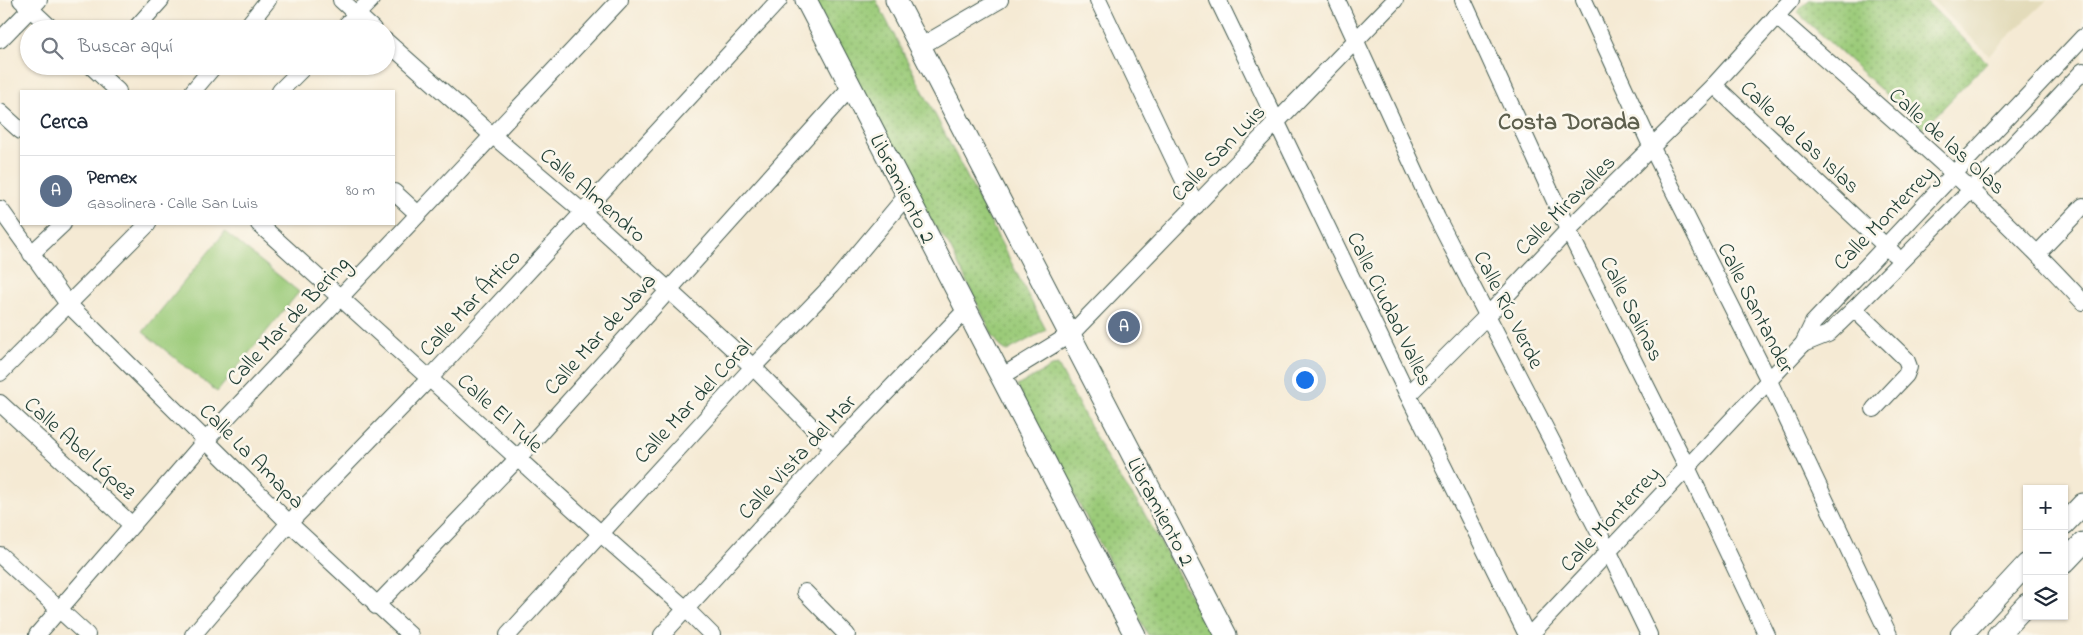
<!DOCTYPE html>
<html lang="es">
<head>
<meta charset="utf-8">
<style>
	body { margin:0; font-family:"Indie Flower",sans-serif; background:#f6f6f7; color:#1f2937 }
	.controls { position:absolute; right:15px; bottom:15px; display:grid; overflow:hidden; border-radius:0px; box-shadow:0 1px 4px #0004 }
	.controls button { width:45px; height:45px; display:grid; place-items:center; padding:0; border:0; border-bottom:1px solid #e0e1e3; background:#fff; color:#1f2937; font:25px sans-serif }
	.you { position:absolute; left:1304px; top:379px; width:18px; height:18px; margin:-12px; border:4px solid #fff; border-radius:50%; background:#1a73e8; box-shadow:0 0 0 8px #1a73e833 }
	.badge { display:grid; place-items:center; width:32px; height:32px; border-radius:50%; background:#1f6fb2; color:#fff; font-size:16px; font-weight:700 }
	.pin { position:absolute; translate:-50% -50%; border:2px solid #fff; box-shadow:0 1px 5px #0006 }
	.list { margin:0; padding:0; list-style:none }
	h2 { display:flex; justify-content:space-between; align-items:center; height:65px; margin:0; padding:0 20px; font-size:21px }
	h2 small { font-size:16px; font-weight:400; color:#747a83 }
	.list li { display:grid; grid-template-columns:32px 1fr auto; gap:15px; align-items:center; box-sizing:border-box; height:70px; padding:0 20px; border-top:1px solid #e0e1e3 }
	.list b { display:block; font-size:19px; white-space:nowrap }
	.list p { margin:0; font-size:16px; white-space:nowrap; color:#747a83 }
	.list em { font-size:16px; font-style:normal; color:#747a83 }
	.icon { flex:none; width:28px; height:28px; fill:none; stroke:currentColor; stroke-width:2; stroke-linecap:round; stroke-linejoin:round }
	.map { position:relative; flex:none; width:2083px; height:635px; overflow:hidden }
	.search { position:absolute; background:#fff; box-shadow:0 1px 4px #0004; left:20px; top:20px; width:375px; height:55px; display:flex; align-items:center; gap:12px; box-sizing:border-box; padding:0 18px; border-radius:28px; color:#747a83; font-size:19px }
	.panel { position:absolute; background:#fff; box-shadow:0 1px 4px #0004; left:20px; top:90px; width:375px; height:135px; border-radius:0px }
	.map>svg:first-child { display:block }
	.built { fill:#e3dbba }
	.grass { fill:#9bcb79; stroke:#5d8456 }
	.park { fill:url(#park-dots); stroke:#5d8456 }
	.lines { fill:none; stroke-linecap:round; stroke-linejoin:round }
	.minor-casing { stroke:#3f574c; stroke-width:18 }
	.major-casing { stroke:#3f574c; stroke-width:23 }
	.minor { stroke:#fff; stroke-width:16 }
	.major { stroke:#fff; stroke-width:21 }
	.labels { text-anchor:middle; stroke-width:5; stroke-linejoin:round; paint-order:stroke }
	.street-label { font-size:22px; fill:#1f3d34; stroke:#fbf7ec }
	.neighbourhood-label { font-size:24px; font-weight:bold; fill:#5d5f4d; stroke:#fbf7ec }
</style>
</head>
<body>
<div class="map">
<svg width="2083" height="635" viewBox="0 0 2083 635">
	<defs>
		<pattern id="park-dots" width="8" height="8" patternUnits="userSpaceOnUse" patternTransform="scale(1.25)"><rect width="8" height="8" fill="#9bcb79"/><path d="M2 2h.1M6 6h.1" fill="none" stroke="#7ea664" stroke-width="1.8" stroke-linecap="round"/></pattern>
	</defs>
	<rect width="100%" height="100%" fill="#fbf7ec"/>
	<filter id="ink" filterUnits="userSpaceOnUse"><feTurbulence type="fractalNoise" baseFrequency=".02" numOctaves="2"/><feDisplacementMap in="SourceGraphic" scale="10" xChannelSelector="R" yChannelSelector="G"/><feConvolveMatrix kernelMatrix="1 2 1 2 8 2 1 2 1" color-interpolation-filters="sRGB"/></filter>
	<filter id="wash" filterUnits="userSpaceOnUse"><feTurbulence type="fractalNoise" baseFrequency=".0096" numOctaves="4" result="noise"/><feDisplacementMap in="SourceGraphic" scale="20" xChannelSelector="R" yChannelSelector="G"/><feGaussianBlur stdDeviation="1.12" result="paint"/><feColorMatrix in="noise" values="0 0 0 0 0 0 0 0 0 0 0 0 0 0 0 0 0 1.4 0 .05"/><feComposite in="paint" operator="in"/></filter>
	<g filter="url(#wash)">
		<rect width="100%" height="100%" fill="#f5ead4"/>
		<polygon class="built" points="1932,0 2047,0 1989,55"/>
		<polygon class="grass" points="225,232 299,292 217,392 143,332"/>
		<g class="park">
			<polygon points="813,0 876,0 1046,330 1007,351 1001,347 993,336 950,247 921,206"/>
			<polygon points="1809,0 1925,0 1987,62 1923,129 1797,12"/>
			<polygon points="1058,365 1106,457 1143,511 1212,635 1148,635 1017,386 1053,366"/>
		</g>
	</g>
	<g filter="url(#ink)">
		<g class="lines">
			<defs>
				<g id="minor">
					<polyline points="21,0 52,29"/>
					<polyline points="341,0 373,29"/>
					<polyline points="1098,0 1196,206"/>
					<polyline points="1218,0 1408,395 1527,635"/>
					<polyline points="1337,0 1437,218 1609,552 1649,635"/>
					<polyline points="1463,0 1568,230 1687,467 1767,635"/>
					<polyline points="1584,0 1652,148 1769,381 1889,635"/>
					<path d="M 1776,16 C 1881,109 1989,199 2083,302"/>
					<polyline points="135,29 161,0"/>
					<polyline points="245,29 268,0"/>
					<polyline points="342,29 371,0"/>
					<polyline points="0,40 39,0"/>
					<polyline points="386,41 492,135 583,212 753,367 833,448"/>
					<polyline points="921,46 1000,0"/>
					<polyline points="91,66 118,91"/>
					<polyline points="1714,85 1894,254"/>
					<polyline points="193,91 214,66"/>
					<polyline points="280,91 305,66"/>
					<polyline points="0,112 21,131"/>
					<polyline points="394,192 418,214"/>
					<polyline points="0,209 68,304 289,523 410,635"/>
					<polyline points="259,224 600,533 686,609 712,635"/>
					<polyline points="2038,253 2083,206"/>
					<polyline points="31,254 63,224"/>
					<polyline points="1854,309 1906,359 1909,367 1906,375 1874,409"/>
					<polyline points="1803,344 1828,334 1854,309 1971,190 2083,71"/>
					<polyline points="0,373 148,224"/>
					<polyline points="1001,377 1071,334 1395,0"/>
					<polyline points="1408,395 1488,315 1568,230 1714,85 1791,0"/>
					<polyline points="0,403 132,525"/>
					<polyline points="0,555 87,635"/>
					<polyline points="805,592 847,635"/>
					<polyline points="376,606 518,458 851,87"/>
					<polyline points="37,635 206,440 620,0"/>
					<polyline points="193,635 289,523 430,378 779,0"/>
					<polyline points="508,635 753,367 832,285 908,194"/>
					<polyline points="662,635 833,448 966,310"/>
					<polyline points="1530,635 1803,344 1813,323 2083,37"/>
				</g>
				<g id="major">
					<polyline points="806,0 1135,635"/>
					<polyline points="896,0 1226,635"/>
					<polyline points="2064,524 2083,504"/>
					<polyline points="2064,563 2083,543"/>
					<polyline points="1961,635 2027,564"/>
					<polyline points="1998,635 2027,604"/>
				</g>
			</defs>
			<use href="#minor" class="minor-casing"/>
			<use href="#major" class="major-casing"/>
			<use href="#minor" class="minor"/>
			<use href="#major" class="major"/>
		</g>
	</g>
	<g class="labels">
		<g class="street-label">
			<text transform="translate(1801 136) rotate(43)" y="8">Calle de Las Islas</text>
			<text transform="translate(1948 140) rotate(42)" y="8">Calle de las Olas</text>
			<text transform="translate(1217 152) rotate(-46)" y="8">Calle San Luis</text>
			<text transform="translate(904 188) rotate(63)" y="8">Libramiento 2</text>
			<text transform="translate(594 194) rotate(41)" y="8">Calle Almendro</text>
			<text transform="translate(1564 204) rotate(-45)" y="8">Calle Miravalles</text>
			<text transform="translate(1883 217) rotate(-46)" y="8">Calle Monterrey</text>
			<text transform="translate(469 302) rotate(-47)" y="8">Calle Mar Ártico</text>
			<text transform="translate(1757 307) rotate(63)" y="8">Calle Santander</text>
			<text transform="translate(1391 308) rotate(64)" y="8">Calle Ciudad Valles</text>
			<text transform="translate(1633 308) rotate(63)" y="8">Calle Salinas</text>
			<text transform="translate(1510 309) rotate(63)" y="8">Calle Río Verde</text>
			<text transform="translate(287 320) rotate(-47)" y="8">Calle Mar de Bering</text>
			<text transform="translate(599 333) rotate(-48)" y="8">Calle Mar de Java</text>
			<text transform="translate(692 400) rotate(-47)" y="8">Calle Mar del Coral</text>
			<text transform="translate(501 412) rotate(42)" y="8">Calle El Tule</text>
			<text transform="translate(81 447) rotate(42)" y="8">Calle Abel López</text>
			<text transform="translate(253 455) rotate(45)" y="8">Calle La Amapa</text>
			<text transform="translate(796 456) rotate(-47)" y="8">Calle Vista del Mar</text>
			<text transform="translate(1162 511) rotate(62)" y="8">Libramiento 2</text>
			<text transform="translate(1609 518) rotate(-47)" y="8">Calle Monterrey</text>
		</g>
		<g class="neighbourhood-label">
			<text x="1569" y="129">Costa Dorada</text>
		</g>
	</g>
</svg>
<div class="controls">
<button>+</button>
<button>−</button>
<button><svg class="icon" aria-label="layers" viewBox="0 0 24 24"><path d="M12 4l9 5-9 5-9-5zM3 14l9 5 9-5"/></svg></button>
</div>
<div class="you"></div>
<div class="pin badge" style="left:1124px;top:327px;background:#5c6f8a">A</div>
<div class="search"><svg class="icon" aria-label="search" viewBox="0 0 24 24"><circle cx="10" cy="10" r="6"/><path d="M15 15l6 6"/></svg>Buscar aquí</div>
<section class="panel">
<h2>Cerca<small></small></h2>
<ul class="list">
<li><span class="badge" style="background:#5c6f8a">A</span><div><b>Pemex</b><p>Gasolinera · Calle San Luis</p></div><em>80 m</em></li>
</ul>
</section>
</div>
</body>
</html>
